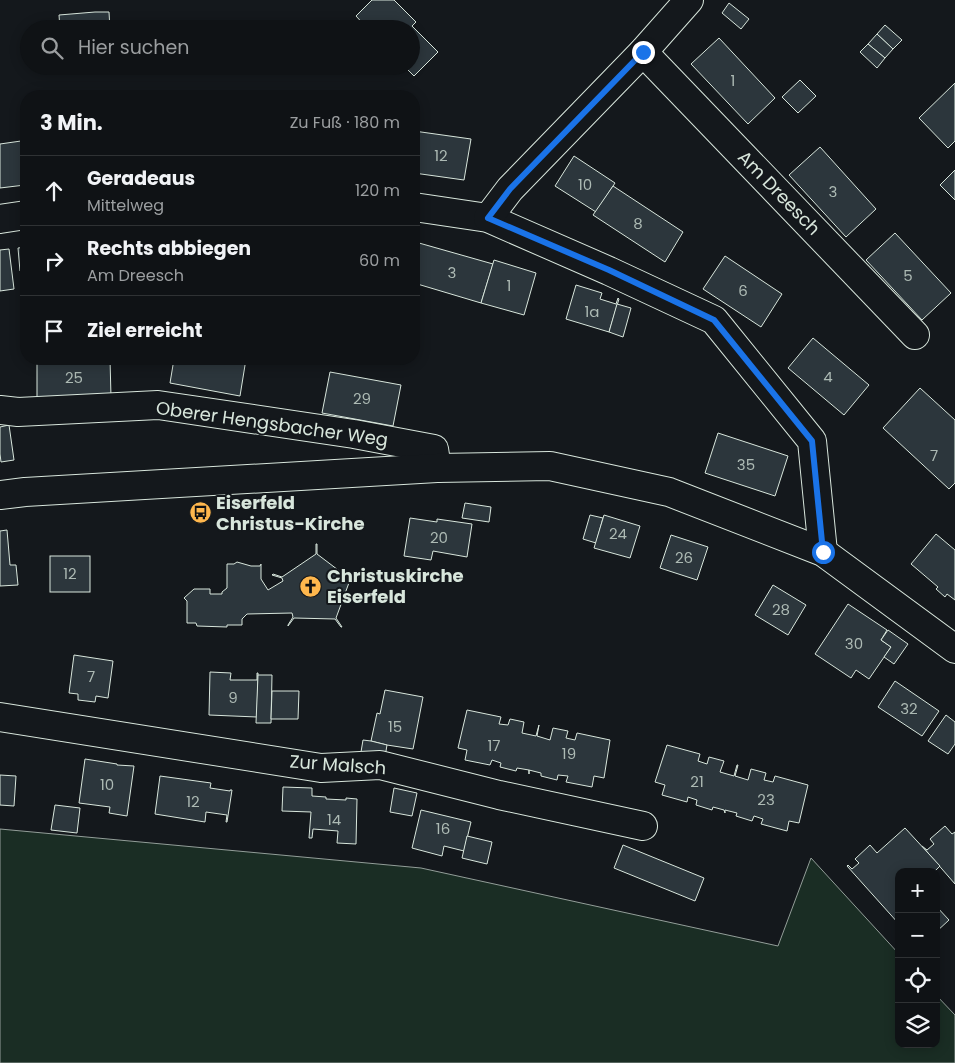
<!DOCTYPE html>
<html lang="de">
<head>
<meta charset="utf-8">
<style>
	body { margin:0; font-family:Poppins,sans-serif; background:#1d2022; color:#f1f3f6 }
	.controls { position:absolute; right:15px; bottom:15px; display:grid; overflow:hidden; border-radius:10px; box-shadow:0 2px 12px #0003 }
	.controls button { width:45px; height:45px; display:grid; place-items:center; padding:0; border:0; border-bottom:1px solid #2f3234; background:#0f1215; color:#f1f3f6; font:25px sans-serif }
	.stop { position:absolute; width:15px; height:15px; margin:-11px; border:4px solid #1a73e8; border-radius:50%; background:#fff }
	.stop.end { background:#1a73e8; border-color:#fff; box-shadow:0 1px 5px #0008 }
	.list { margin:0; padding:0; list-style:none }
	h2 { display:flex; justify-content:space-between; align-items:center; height:65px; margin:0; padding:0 20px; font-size:21px }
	h2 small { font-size:16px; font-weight:400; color:#9b9ea0 }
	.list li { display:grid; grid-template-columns:32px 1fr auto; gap:15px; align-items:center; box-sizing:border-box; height:70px; padding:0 20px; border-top:1px solid #2f3234 }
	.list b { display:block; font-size:19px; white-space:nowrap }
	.list p { margin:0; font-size:16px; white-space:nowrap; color:#9b9ea0 }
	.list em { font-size:16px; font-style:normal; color:#9b9ea0 }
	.icon { flex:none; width:28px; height:28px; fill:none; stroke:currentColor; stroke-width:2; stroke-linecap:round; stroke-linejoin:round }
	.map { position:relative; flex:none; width:955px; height:1063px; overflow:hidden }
	.search { position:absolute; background:#0f1215; box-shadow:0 2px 12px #0003; left:20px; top:20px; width:400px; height:55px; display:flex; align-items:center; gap:12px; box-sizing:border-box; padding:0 18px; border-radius:28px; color:#9b9ea0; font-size:19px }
	.panel { position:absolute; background:#0f1215; box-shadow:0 2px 12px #0003; left:20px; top:90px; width:400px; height:275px; border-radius:20px }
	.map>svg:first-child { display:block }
	.green { fill:#1a2d24; stroke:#939e99 }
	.building { fill:#2c363c; stroke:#d8e6dc }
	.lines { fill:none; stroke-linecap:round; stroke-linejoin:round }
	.minor-casing { stroke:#d8e6dc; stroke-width:30 }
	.minor { stroke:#14181c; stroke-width:28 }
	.route { stroke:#1a73e8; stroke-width:6 }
	.labels { text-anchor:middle; stroke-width:4; stroke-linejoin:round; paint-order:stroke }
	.number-label { font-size:15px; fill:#adbab4 }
	.street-label { font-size:18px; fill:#d8e6dc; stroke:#14181c }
	.poi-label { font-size:18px; font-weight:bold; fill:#d8e6dc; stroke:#14181c; text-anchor:start }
</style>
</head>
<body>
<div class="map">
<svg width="955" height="1063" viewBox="0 0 955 1063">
	<rect width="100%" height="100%" fill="#14181c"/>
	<polygon class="green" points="0,829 421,868 778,946 811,858 899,954 899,1044 936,1044 936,995 955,1015 955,1063 0,1063"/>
	<g class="building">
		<polygon points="372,0 394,0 416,22 412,26 438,52 414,76 404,66 411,66 411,29 368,29 356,16"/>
		<polygon points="729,3 749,19 741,29 722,13"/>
		<polygon points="95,12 109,12 110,29 60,29 59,15"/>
		<polygon points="342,22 344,29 319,29"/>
		<polygon points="885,25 902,40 893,49 877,34"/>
		<polygon points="877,34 893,49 885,58 868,44"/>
		<polygon points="719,38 775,98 748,124 691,64"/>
		<polygon points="868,44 885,58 877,68 860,52"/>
		<polygon points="800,80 816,96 798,113 782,97"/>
		<polygon points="955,83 955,141 948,148 919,118"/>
		<polygon points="414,131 471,139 464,180 414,173"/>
		<polygon points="21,141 25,185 0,188 0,144"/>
		<polygon points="26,141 26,180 25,180 21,142"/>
		<polygon points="820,147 876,209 846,237 789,175"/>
		<polygon points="574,156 615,183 596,212 555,186"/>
		<polygon points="955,170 955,200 940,185"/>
		<polygon points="613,186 683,232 665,262 593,215"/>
		<polygon points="895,233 951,293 922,320 866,260"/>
		<polygon points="419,243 493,264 481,303 414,283 414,262"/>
		<polygon points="26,247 26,270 20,271 18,248"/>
		<polygon points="9,249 14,289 0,291 0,250"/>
		<polygon points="725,256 782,294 761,327 703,289"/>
		<polygon points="494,260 536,273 524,315 481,303"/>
		<polygon points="576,285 602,293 600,299 616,304 618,298 619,299 609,332 566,319"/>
		<polygon points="617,304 631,308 623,337 609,332"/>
		<polygon points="813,338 869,385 844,415 788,368"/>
		<polygon points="37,359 110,359 111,397 37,399"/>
		<polygon points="174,359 246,359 240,396 170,383"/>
		<polygon points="330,372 401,385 393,426 322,413"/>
		<polygon points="920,388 955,420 955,483 949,489 883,428"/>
		<polygon points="9,425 14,460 1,462 0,454 0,427"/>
		<polygon points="718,433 788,456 775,496 705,473"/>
		<polygon points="465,503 491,507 489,522 462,518"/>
		<polygon points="590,515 603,518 596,543 583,539"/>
		<polygon points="604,515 640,526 630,558 594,548"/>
		<polygon points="410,518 437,522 437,519 472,524 467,557 433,551 431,560 404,556"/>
		<polygon points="7,530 10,565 16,565 18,585 0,586 0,531"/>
		<polygon points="936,534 955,550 955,600 947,594 945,597 936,589 938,587 911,564"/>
		<polygon points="671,535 708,547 697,580 660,568"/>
		<polygon points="316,544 317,544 317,554 350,579 359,576 359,577 350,580 336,618 342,627 341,627 335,619 294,618 288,626 288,625 293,617 292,613 247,614 242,619 242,625 227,625 227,627 197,626 196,623 187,623 187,601 184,598 194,589 210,589 210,594 222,594 222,592 227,588 227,564 234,564 237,562 251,566 260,566 261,564 261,579 268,590 283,581 282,578 272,575 273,574 282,577 316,554"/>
		<rect x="50" y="556" width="40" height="36"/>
		<polygon points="773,585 806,605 788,635 755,615"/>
		<polygon points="848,604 887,630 881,640 891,647 869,679 856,670 851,678 815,654"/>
		<polygon points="888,630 908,644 894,664 884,657 891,647 881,640"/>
		<polygon points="74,655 113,661 108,698 96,696 95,702 78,700 78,694 69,693"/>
		<polygon points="210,672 231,673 230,680 257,680 257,673 258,673 257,717 209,715"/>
		<polygon points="258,675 272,675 271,723 256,723"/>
		<polygon points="895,681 939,711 922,736 878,707"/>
		<polygon points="385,690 423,697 413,749 387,745 371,741 377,713 380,714"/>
		<polygon points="272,691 299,691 298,719 271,719"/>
		<polygon points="467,710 501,717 499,724 508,725 510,719 524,722 522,733 536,736 539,725 537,736 550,740 553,728 568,731 566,738 575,740 577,733 610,740 604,778 594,776 592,787 566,782 568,776 558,775 557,780 541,776 541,773 529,770 529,774 529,770 517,768 516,771 500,767 501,763 492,760 490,765 465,760 467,750 458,748"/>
		<polygon points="946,715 955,722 955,744 948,754 928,741"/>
		<polygon points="363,740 371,741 387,745 385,757 361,752"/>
		<polygon points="667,745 700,754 698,761 707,764 709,757 724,761 720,772 734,776 737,765 738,765 735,776 748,780 751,769 766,773 764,780 773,782 775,776 808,785 799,823 789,821 787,831 761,824 763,819 754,816 752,821 736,816 737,813 725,810 725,813 724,810 713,807 712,810 696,805 697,800 688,797 687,802 662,795 665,785 655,782"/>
		<polygon points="85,759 117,764 117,765 134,766 127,816 109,813 110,807 79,803"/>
		<polygon points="0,775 16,776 14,806 0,805"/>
		<polygon points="160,776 211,783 210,788 230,791 230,790 232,790 227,822 226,822 227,815 206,812 205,822 155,814"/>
		<polygon points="283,787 312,788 312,796 326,797 326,799 346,800 346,798 357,799 356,844 337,843 338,831 313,829 312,838 309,838 311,812 282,811"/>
		<polygon points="394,788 417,793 412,816 390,812"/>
		<polygon points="55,805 80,808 77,833 51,830"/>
		<polygon points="421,810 471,822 464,851 444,846 442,856 412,848"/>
		<polygon points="945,826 952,834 955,832 955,884 922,846 927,850 934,844 930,839"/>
		<polygon points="905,828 940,866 934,872 899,872 899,924 847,866 848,865 852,869 859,863 855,859 870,845 877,853"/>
		<polygon points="467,836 492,842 487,864 462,858"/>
		<polygon points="623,845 704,878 695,901 614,868"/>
		<polygon points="936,906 949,920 936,932"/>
	</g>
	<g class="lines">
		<defs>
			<g id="minor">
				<polyline points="643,52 915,335"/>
				<polyline points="414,207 488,218 609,271 714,320 812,441 823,552"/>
				<polyline points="488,218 510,189 643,52 689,0"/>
				<polyline points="0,219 26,215"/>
				<polyline points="0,410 18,412 158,405 354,434 434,449 437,468"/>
				<polyline points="0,495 25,492 437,468 550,466 669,492 823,552 955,649"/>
				<polyline points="0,717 321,768 380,765 499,795 643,826"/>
			</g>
		</defs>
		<use href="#minor" class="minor-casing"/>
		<use href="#minor" class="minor"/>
	</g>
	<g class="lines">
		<polyline class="route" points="643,52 510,189 488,218 609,270 714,320 812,441 823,552"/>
	</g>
	<defs>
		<symbol id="bus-disc" viewBox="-11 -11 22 22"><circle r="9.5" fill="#ffb74d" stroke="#14181c"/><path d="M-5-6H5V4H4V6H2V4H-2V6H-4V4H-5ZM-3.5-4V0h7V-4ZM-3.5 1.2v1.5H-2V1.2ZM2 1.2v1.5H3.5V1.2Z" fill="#111"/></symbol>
		<symbol id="church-disc" viewBox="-11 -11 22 22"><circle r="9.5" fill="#ffb74d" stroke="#14181c"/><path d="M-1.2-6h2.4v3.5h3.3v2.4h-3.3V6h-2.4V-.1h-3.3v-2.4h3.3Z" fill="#111"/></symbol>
	</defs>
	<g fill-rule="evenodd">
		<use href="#bus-disc" x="188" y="500" width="25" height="25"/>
		<use href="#church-disc" x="298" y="574" width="25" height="25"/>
	</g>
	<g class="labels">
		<g class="number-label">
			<text x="733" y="86">1</text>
			<text x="441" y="161">12</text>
			<text x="585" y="190">10</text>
			<text x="833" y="197">3</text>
			<text x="638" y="229">8</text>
			<text x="452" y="278">3</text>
			<text x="908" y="281">5</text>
			<text x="509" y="291">1</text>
			<text x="743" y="296">6</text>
			<text x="592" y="317">1a</text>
			<text x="828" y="382">4</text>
			<text x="74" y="383">25</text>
			<text x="362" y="404">29</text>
			<text x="934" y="461">7</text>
			<text x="746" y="470">35</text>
			<text x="618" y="539">24</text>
			<text x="439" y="543">20</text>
			<text x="684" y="563">26</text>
			<text x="70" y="579">12</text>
			<text x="781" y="615">28</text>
			<text x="854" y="649">30</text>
			<text x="91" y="682">7</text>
			<text x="233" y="703">9</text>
			<text x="909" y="714">32</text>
			<text x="395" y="732">15</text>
			<text x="494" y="751">17</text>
			<text x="569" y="759">19</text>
			<text x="697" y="787">21</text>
			<text x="107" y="790">10</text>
			<text x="766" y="805">23</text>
			<text x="193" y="807">12</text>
			<text x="334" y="825">14</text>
			<text x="443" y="834">16</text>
		</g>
		<g class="street-label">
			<text transform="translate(779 193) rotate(46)" y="6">Am Dreesch</text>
			<text transform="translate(272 424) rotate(8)" y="6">Oberer Hengsbacher Weg</text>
			<text transform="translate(338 765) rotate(4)" y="6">Zur Malsch</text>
		</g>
		<g class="poi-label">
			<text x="216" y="509">Eiserfeld<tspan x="216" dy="21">Christus-Kirche</tspan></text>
			<text x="327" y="582">Christuskirche<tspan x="327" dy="21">Eiserfeld</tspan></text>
		</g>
	</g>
</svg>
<div class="controls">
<button>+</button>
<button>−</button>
<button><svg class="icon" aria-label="locate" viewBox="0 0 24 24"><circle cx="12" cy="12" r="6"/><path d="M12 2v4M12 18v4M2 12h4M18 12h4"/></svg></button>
<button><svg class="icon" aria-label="layers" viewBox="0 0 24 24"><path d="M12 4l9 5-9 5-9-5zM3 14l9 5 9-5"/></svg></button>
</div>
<div class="stop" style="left:823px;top:552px"></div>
<div class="stop end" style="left:643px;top:52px"></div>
<div class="search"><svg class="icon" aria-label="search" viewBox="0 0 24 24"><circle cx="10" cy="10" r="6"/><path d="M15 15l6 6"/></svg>Hier suchen</div>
<section class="panel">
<h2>3 Min.<small>Zu Fuß · 180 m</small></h2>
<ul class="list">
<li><svg class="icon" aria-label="ahead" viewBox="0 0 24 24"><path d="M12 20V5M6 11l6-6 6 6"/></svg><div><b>Geradeaus</b><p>Mittelweg</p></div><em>120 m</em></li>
<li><svg class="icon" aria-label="right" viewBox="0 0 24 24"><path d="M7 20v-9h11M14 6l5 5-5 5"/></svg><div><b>Rechts abbiegen</b><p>Am Dreesch</p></div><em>60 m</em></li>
<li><svg class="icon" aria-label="arrive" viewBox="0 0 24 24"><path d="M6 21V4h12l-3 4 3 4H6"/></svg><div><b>Ziel erreicht</b></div></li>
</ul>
</section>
</div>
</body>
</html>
